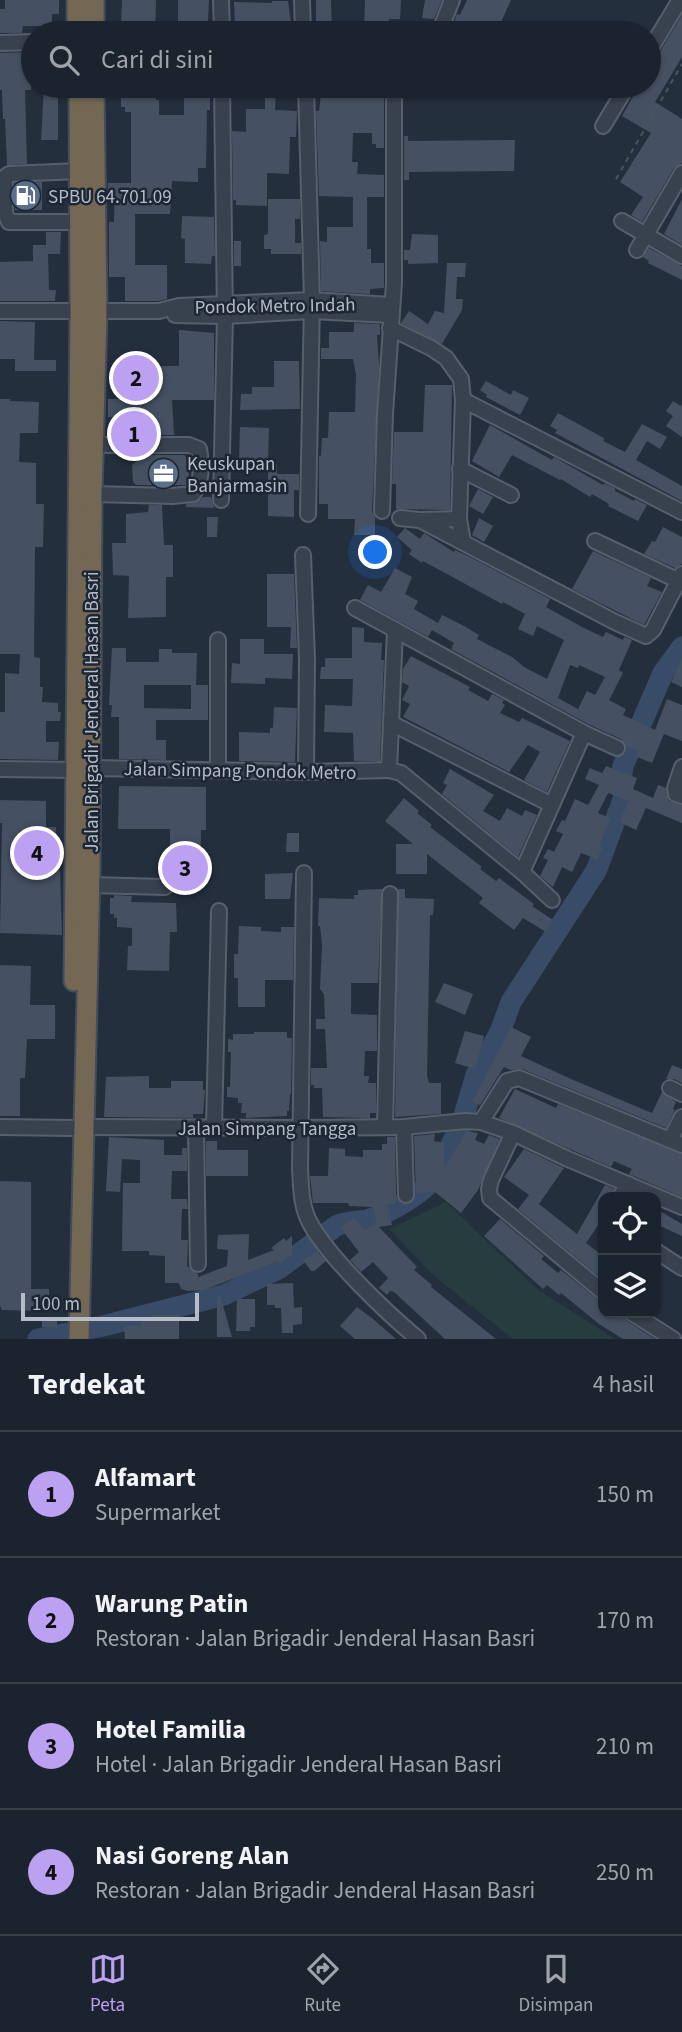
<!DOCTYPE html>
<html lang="id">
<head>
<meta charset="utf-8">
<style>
	body { margin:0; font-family:"Source Sans 3",sans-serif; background:#242b36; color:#f1f3f6 }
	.controls { position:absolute; right:21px; bottom:21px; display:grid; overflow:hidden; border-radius:14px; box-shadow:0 2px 5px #0004 }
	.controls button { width:63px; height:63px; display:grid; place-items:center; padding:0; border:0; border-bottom:2px solid #39404a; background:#1b232e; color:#f1f3f6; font:35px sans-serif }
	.scale { position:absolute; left:21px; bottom:18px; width:178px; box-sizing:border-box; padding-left:7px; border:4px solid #b4bcc9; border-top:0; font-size:19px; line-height:24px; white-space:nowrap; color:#b4bcc9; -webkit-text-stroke:5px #1d2633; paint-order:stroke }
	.you { position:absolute; left:376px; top:553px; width:24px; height:24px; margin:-18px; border:5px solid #fff; border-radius:50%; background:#1a73e8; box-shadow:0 0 0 10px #1a73e833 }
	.badge { display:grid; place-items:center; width:46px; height:46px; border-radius:50%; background:#bca0f2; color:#111; font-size:23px; font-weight:700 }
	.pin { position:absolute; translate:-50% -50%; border:4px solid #fff; box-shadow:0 2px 7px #0006 }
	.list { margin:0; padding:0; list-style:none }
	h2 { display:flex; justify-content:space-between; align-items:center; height:91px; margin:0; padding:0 28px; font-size:30px }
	h2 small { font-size:23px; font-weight:400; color:#a0a4aa }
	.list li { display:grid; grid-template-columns:46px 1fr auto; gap:21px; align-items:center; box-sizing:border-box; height:126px; padding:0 28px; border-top:2px solid #39404a }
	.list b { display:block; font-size:26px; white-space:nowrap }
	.list p { margin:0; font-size:23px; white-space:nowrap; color:#a0a4aa }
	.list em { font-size:23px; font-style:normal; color:#a0a4aa }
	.icon { flex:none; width:38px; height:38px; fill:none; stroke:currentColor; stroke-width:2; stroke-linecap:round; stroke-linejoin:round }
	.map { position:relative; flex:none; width:682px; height:1339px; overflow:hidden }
	.search { position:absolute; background:#1b232e; box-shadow:0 2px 5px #0004; left:21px; right:21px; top:21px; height:77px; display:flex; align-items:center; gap:18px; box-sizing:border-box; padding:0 24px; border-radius:38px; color:#a0a4aa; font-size:26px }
	.sheet { height:595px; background:#1b232e }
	nav { display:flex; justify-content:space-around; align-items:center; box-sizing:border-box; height:98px; border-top:2px solid #39404a; background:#1b232e; font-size:19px; color:#a0a4aa }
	nav a { display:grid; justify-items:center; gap:4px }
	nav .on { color:#bca0f2 }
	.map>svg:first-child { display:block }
	.green { fill:#263c3f }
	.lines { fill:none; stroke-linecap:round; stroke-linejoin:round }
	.river { stroke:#394c67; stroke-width:21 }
	.building { fill:#455162; fill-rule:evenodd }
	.minor-casing { stroke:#565f6c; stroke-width:18 }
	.highway-casing { stroke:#434c59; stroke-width:23 }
	.path { stroke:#44595c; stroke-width:2; stroke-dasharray:5 5; stroke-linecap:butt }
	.minor { stroke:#38414e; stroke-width:14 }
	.highway { stroke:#746855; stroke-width:19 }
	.labels { text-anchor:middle; stroke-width:5; stroke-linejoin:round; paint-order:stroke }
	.poi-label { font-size:19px; fill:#b4bcc9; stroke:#1d2633; text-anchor:start }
	.street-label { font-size:19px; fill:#b4bcc9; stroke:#1d2633 }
</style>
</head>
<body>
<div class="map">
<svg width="682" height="1339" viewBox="0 0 682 1339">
	<rect width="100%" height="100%" fill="#242f3e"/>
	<polygon class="green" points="446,1202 537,1289 615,1339 513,1339 433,1275 389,1229"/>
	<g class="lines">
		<path class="river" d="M 38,1339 L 103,1326 L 224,1295 L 280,1268 L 336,1226 C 346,1221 356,1222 367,1220 C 387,1214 417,1197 432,1181 C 446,1166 448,1143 460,1129 L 476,1075 L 500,1032 L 511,1002 L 596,871 L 624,797 L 621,781 L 623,766 L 663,673 L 682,647"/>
	</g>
	<g class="building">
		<polygon points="5,0 59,0 59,14 52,14 52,26 23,26 22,33 0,33 0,9 5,9"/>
		<polygon points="122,0 156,0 155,33 129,33 129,26 121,26"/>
		<polygon points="178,0 209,0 208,23 178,23"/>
		<polygon points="316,0 331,0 332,33 323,33 323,26 316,26"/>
		<polygon points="365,0 401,0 400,19 389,19 388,33 364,33"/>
		<polygon points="425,0 442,0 434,19 422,18"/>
		<polygon points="467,0 511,0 496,33 452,33 457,22 454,22 457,14 460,15"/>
		<polygon points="272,1 288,1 291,22 265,22 265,33 237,33 237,26 235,26 234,2 272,3"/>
		<polygon points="682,15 682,57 655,102 682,119 682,163 674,168 642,222 631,215 643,197 620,182 651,133 622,116 639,86 649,86 649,70"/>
		<polygon points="33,52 31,90 25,90 27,164 7,165 5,119 3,119 2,90 0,90 0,53"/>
		<polygon points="125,86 146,86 146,92 156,92 156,100 159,100 159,115 184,115 184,86 210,86 210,110 207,110 206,168 198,168 198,182 172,181 170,214 135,214 135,265 167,265 167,299 158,301 125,301 125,277 109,277 109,222 114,222 115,193 108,193 108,183 131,183 131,112 125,112 125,107 121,107 121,92 125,92"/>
		<polygon points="265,86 276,86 275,110 297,111 296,137 290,137 289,174 267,173 267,206 236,205 236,200 233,200 232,131 246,132 246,109 265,109"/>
		<polygon points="322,86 384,86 384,148 376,148 376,144 372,144 372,133 353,133 352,162 358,162 357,174 384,175 384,197 367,197 367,249 371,249 371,263 384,263 384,288 370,289 370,294 321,291 320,241 327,242 327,227 353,227 353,197 319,196 316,111 319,111"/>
		<polygon points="44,87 58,88 58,140 41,140"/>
		<polygon points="404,136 408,136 408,141 515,140 514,171 409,172 409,180 404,180"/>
		<polygon points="42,182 42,210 15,210 15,183"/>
		<polygon points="268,199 300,199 300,219 295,219 295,243 301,243 301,254 271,254 271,249 264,249 264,235 268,234"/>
		<polygon points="682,199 682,245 664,234"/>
		<polygon points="182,216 214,217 215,256 212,256 211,264 185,263 185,239 181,238"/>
		<polygon points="46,232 61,232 60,254 48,254 49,290 56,290 55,301 0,301 0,262 33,261 33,245 46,245"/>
		<polygon points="412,234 438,235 438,263 408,264 408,260 404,260 404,250 410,250"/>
		<rect x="234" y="241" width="7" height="25"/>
		<polygon points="649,248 682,266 682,280 648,263 649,261 643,257"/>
		<polygon points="447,263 466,263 465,277 457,277 456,299 463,299 462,310 442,344 401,323 409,311 428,324 435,311 444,313"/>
		<polygon points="0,321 35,322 34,360 56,360 56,371 15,371 15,359 0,359"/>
		<polygon points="354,323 380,324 380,335 377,335 379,366 372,511 375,517 375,535 354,535 355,519 328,519 328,504 319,504 319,456 321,456 322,438 328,438 329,412 355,412 356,375 353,359 321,359 321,348 329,348 329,332 354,332"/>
		<polygon points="179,330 214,333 214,400 172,400 174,435 136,435 136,417 108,417 108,399 125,399 126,366 179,366"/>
		<polygon points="274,361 299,361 300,409 240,410 241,394 252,394 252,387 274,387"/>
		<polygon points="486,381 511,395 513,390 529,398 520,415 486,397 487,395 480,390"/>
		<polygon points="425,385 452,385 450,510 396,509 396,484 392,484 394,432 423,432"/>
		<polygon points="0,399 10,399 10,401 39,402 38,433 20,433 19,462 36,463 36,504 44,504 43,547 35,547 34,657 40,658 40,687 43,687 42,702 58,703 58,712 61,712 60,721 46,721 46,742 59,742 58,760 0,759 0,712 5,712 5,673 19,674 20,654 0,654"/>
		<polygon points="673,401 681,406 682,404 682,437 666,426 673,416 666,411"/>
		<polygon points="558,413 604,438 603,441 625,452 642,424 667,437 660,449 647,441 636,460 682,486 682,501 555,433 557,430 550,426"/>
		<polygon points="490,425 552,460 554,457 603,485 604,483 615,488 615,491 634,501 635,499 647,505 638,521 608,506 609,504 592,494 590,497 561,479 560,480 512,455 499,477 472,461"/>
		<polygon points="240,427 269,428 268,463 277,463 277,474 299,474 299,490 294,490 294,517 268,516 268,465 239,464"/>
		<polygon points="143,455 184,455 191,462 187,485 136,485 133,482 132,465"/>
		<polygon points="478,489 493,497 483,514 469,506"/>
		<polygon points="203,497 211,497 214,508 186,507 186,504 197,502"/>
		<polygon points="149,505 162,505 164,545 173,545 173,577 166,577 166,617 128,618 129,576 113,575 112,543 126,543 126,514 148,512"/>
		<polygon points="207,517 218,517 217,537 207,537"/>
		<polygon points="479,518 493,526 484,542 472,535"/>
		<polygon points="663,527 682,537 682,564 675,568 644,554 652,541 655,542"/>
		<path d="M 405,528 L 420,539 L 424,533 L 454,552 L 455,550 L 470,557 L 550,599 L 546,607 L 582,627 L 603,637 L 606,632 L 623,640 L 624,637 L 632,640 L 619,670 L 623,673 L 609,700 L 626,709 L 623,715 L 655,730 L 667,699 L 682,705 L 682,741 L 664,734 L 652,763 L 637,757 L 639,752 L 626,746 L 621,739 L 588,724 L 451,649 L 454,643 L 432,630 L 428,637 L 360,600 L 368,585 L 381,592 L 395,568 L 412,577 L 405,594 L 418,601 L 414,609 L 438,623 L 442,615 L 464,626 L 479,635 L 477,639 L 512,657 L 524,667 L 547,679 L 564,640 L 537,626 L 533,636 L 518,629 L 525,614 L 503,602 L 502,604 L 423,561 L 422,563 L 409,554 L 412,550 L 397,537 ZM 570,665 L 578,668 L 579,665 L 605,677 L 595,695 L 587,691 L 578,709 L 558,698 Z"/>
		<polygon points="593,551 651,578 647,586 662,592 644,625 572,589"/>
		<polygon points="267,574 294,574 297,648 290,648 291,627 267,627"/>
		<polygon points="352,627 364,628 364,642 382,643 381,660 384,660 380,761 354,761 353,733 324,732 325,705 352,706 353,679 320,679 321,667 325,667 325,658 352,658"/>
		<polygon points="240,639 264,639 264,654 293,654 292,679 265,678 265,684 231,683 232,663 240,664"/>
		<path d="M 112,648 L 126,648 L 126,662 L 159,662 L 159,649 L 172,649 L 172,653 L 197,653 L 196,685 L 208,685 L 208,720 L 156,720 L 156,740 L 166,740 L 166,760 L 119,759 L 119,717 L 111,717 L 112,705 L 109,705 ZM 144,685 L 191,685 L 191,709 L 144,708 Z"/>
		<polygon points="411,656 470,687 468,690 488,701 492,694 504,700 502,703 505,705 500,713 519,722 522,718 570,741 547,792 524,780 540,752 528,745 509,772 403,717 410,704 402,700 409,686 402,682 403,669"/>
		<polygon points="682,659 682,687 671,682"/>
		<polygon points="274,707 297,708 295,762 239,761 239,732 270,733 270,728 273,728"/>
		<polygon points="606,766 637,778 633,789 653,798 658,785 666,788 669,801 682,805 682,823 646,808 636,830 619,822 629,801 608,793 598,813 610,818 599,847 602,848 597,859 581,853 572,872 562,867 553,887 540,876 548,860 543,858 548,849 554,852 563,834 556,831 562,820 565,821 575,799 588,805 599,785 585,779 590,768 602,773"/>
		<polygon points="450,769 494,795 483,811 500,821 507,808 522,816 525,810 537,815 518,857 442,794 447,785 443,783"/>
		<polygon points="119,786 206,787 206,830 201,830 200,891 174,890 174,883 170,879 170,829 118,829"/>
		<polygon points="404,798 419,811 417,813 432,825 430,827 482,867 480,869 496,881 499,878 534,904 532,906 553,920 546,932 523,918 514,930 479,903 483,898 427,854 427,874 396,874 396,844 413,844 385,821"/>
		<polygon points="0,800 46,801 46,827 56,827 55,870 60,870 62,935 0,933 2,823 0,823"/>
		<polygon points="287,833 299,833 299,852 286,852"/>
		<polygon points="293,873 290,899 265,899 265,874"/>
		<polygon points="382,889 378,983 351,983 351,1014 377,1015 377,1051 365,1051 364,1076 369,1076 368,1083 376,1083 376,1113 370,1113 370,1118 323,1117 322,1088 314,1088 314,1085 311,1085 311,1068 327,1068 325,1029 316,1029 316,1019 325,1019 324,994 320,989 322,945 320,926 318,926 319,898 354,899 354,895 358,895 358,890"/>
		<polygon points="398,889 405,889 405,898 434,899 433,915 430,915 427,1076 429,1083 441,1083 441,1114 395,1117"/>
		<polygon points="114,895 132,896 131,902 176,903 177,932 170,932 169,971 127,970 128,946 132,946 132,928 117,927 117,918 114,918 114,914 110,914 110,898 114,898"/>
		<polygon points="239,926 261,927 261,931 281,932 281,927 294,927 293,980 265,980 265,1007 238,1007 238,978 234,978 234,954 238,954"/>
		<polygon points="0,965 31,966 30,1005 55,1005 55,1039 27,1039 25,1078 20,1078 20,1116 0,1116"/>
		<polygon points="444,983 473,994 465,1015 435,1002"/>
		<polygon points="511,1027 531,1037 521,1056 571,1079 652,1113 662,1092 676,1102 673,1109 675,1110 666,1128 522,1069 510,1070 504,1067 480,1105 472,1102"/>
		<polygon points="465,1031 484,1036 475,1069 455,1063"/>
		<polygon points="254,1032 287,1032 287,1038 292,1038 291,1094 290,1094 289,1111 287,1111 287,1116 246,1118 246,1113 241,1113 242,1103 238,1103 238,1098 227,1097 227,1087 230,1087 231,1052 228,1052 228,1039 233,1040 233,1034 254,1034"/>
		<polygon points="672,1065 682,1069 682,1083 674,1079 666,1079"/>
		<polygon points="149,1076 149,1088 171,1088 171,1081 203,1081 203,1090 205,1090 203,1114 193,1114 193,1118 104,1117 106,1077"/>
		<polygon points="515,1089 556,1108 558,1104 682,1154 682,1197 629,1174 632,1169 614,1161 611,1167 499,1118"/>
		<polygon points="467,1131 478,1133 475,1140 484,1144 489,1135 500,1139 478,1190 461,1213 435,1192 416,1193 414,1136 435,1134 434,1141 444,1143 444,1168"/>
		<polygon points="109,1137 164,1140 164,1155 182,1155 182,1148 187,1148 187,1171 172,1171 171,1199 187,1199 188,1209 182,1209 181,1240 188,1240 187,1266 198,1274 198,1277 227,1266 228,1250 217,1249 218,1235 249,1234 248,1260 274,1250 271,1248 284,1238 286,1241 292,1236 292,1254 280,1264 278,1261 204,1290 188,1291 181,1289 179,1283 165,1283 165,1256 149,1255 149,1251 122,1251 123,1183 140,1183 140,1160 122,1159 120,1192 106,1191"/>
		<polygon points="387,1137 395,1137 396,1194 395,1204 387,1204 392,1225 379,1227 417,1267 414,1270 432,1285 431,1287 496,1339 445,1339 394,1292 390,1291 387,1295 379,1288 388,1278 373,1262 361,1272 352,1262 350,1260 359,1252 340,1227 354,1218 364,1231 375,1223 377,1224 373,1207 349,1206 348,1203 313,1203 310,1176 328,1176 329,1148 345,1149 345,1156 363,1157 363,1150 382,1150 382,1144 387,1144"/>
		<polygon points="206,1141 217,1141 217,1150 248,1150 248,1176 206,1176"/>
		<polygon points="524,1149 564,1168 539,1204 577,1234 605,1185 614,1189 610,1197 603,1197 603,1226 599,1224 586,1243 603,1256 603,1280 518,1209 529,1195 504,1177"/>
		<polygon points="0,1181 31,1182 31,1289 49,1289 49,1298 43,1298 42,1311 2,1310 0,1306"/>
		<polygon points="656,1209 682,1224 682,1236 656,1224"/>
		<polygon points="500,1219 544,1256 541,1259 558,1273 561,1270 597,1299 603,1301 603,1313 621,1313 627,1321 655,1339 623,1339 599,1324 561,1293 559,1295 547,1285 543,1289 484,1236"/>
		<polygon points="317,1251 326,1261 314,1271 311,1271 303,1260"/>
		<polygon points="293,1283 294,1308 302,1307 302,1324 293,1325 293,1333 282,1333 281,1308 275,1308 275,1305 267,1305 267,1284"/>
		<polygon points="220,1295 232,1337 217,1337 217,1296"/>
		<polygon points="237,1299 255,1299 255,1327 250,1327 250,1331 236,1331"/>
		<polygon points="357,1307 373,1319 396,1339 355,1339 340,1326"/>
		<polygon points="152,1315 179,1315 179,1339 125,1339 124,1326 142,1326 141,1319 152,1319"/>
		<rect x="42" y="1317" width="15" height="10"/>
	</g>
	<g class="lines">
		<defs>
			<g id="minor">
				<polyline points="221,0 222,33"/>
				<polyline points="302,0 303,33"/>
				<polyline points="439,33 452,0"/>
				<polyline points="0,43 33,42"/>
				<polyline points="649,51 680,0"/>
				<polyline points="306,86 312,300 308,514"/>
				<polyline points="603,126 627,86"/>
				<polyline points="79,171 9,174 5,177 5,213 9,222 79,222"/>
				<polyline points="622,221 682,256"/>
				<polyline points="637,250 682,173"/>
				<polyline points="0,311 159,311 179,306 312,300 391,305"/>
				<polyline points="175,315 225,316 312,311 390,315"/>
				<polyline points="390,328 431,348 446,358 461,379 463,400 459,519 463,542"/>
				<polyline points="463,400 682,512"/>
				<polyline points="460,469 511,495"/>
				<path d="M 92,494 L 172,496 L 193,494 C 202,483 202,464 199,449 L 189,445 L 92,445"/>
				<polyline points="221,500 225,316 222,86"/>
				<polyline points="382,511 385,414 394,283 394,86"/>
				<polyline points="400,518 420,520 615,622 646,636 653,630 682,574"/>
				<polyline points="421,520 459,519"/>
				<polyline points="595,541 677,580"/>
				<polyline points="303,555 307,659 306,772"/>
				<polyline points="355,608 584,733 617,748"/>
				<polyline points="395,630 389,770 401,773 522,872 552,900"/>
				<polyline points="391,723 552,805"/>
				<polyline points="682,767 675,788 676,794 682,796"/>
				<polyline points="91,768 306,772 389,770"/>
				<polyline points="0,769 76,770"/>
				<polyline points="218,770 218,640"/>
				<polyline points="522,872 584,733"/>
				<path d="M 304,873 L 300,1169 C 301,1186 301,1207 310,1223 C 329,1258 387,1313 418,1339"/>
				<polyline points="90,885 165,887"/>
				<polyline points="670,1088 682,1094"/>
				<polyline points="481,1122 507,1081 519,1078 682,1145"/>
				<polyline points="0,1127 72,1128"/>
				<polyline points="85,1127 302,1128 404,1127 465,1121 481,1122 513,1133 568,1159 682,1207"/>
				<polyline points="385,1127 390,894"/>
				<polyline points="404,1127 406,1195"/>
				<polyline points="196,1128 198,1264"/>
				<polyline points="214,1128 219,911"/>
				<polyline points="513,1133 491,1180 489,1189 490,1198 603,1292"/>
				<polyline points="670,1140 682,1117"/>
				<polyline points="620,1197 628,1184"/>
				<polyline points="656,1251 682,1268"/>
				<polyline points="632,1313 673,1339"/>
			</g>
			<g id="highway">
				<polyline points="77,0 77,33"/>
				<polyline points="94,33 94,0"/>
				<polyline points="74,981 80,312 79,86"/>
				<polyline points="79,1339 90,872 92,494 97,313 94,86"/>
			</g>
		</defs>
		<use href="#minor" class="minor-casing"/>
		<use href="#highway" class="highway-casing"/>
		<polyline class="path" points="616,179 682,64"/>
		<use href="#minor" class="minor"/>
		<use href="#highway" class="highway"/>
	</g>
	<defs>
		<symbol id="fuel-disc" viewBox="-11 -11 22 22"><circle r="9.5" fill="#5c6f8a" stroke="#1d2633"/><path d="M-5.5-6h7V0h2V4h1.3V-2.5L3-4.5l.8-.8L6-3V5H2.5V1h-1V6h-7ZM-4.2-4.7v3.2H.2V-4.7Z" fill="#fff"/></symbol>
		<symbol id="office-disc" viewBox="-11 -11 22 22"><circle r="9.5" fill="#5c6f8a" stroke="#1d2633"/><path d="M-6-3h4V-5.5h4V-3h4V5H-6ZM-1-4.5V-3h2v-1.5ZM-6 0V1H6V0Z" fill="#fff"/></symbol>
	</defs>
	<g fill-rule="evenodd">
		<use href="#fuel-disc" x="8" y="178" width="35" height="35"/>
		<use href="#office-disc" x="146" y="456" width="35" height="35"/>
	</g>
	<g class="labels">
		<g class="poi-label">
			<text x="48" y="203">SPBU 64.701.09</text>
			<text x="187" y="470">Keuskupan<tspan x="187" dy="22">Banjarmasin</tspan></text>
		</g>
		<g class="street-label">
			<text transform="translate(275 305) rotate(-1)" y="7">Pondok Metro Indah</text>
			<text transform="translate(91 712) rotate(-90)" y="7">Jalan Brigadir Jenderal Hasan Basri</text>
			<text transform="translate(240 770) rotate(1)" y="7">Jalan Simpang Pondok Metro</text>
			<text x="267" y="1135">Jalan Simpang Tangga</text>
		</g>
	</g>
</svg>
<div class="controls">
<button><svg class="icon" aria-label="locate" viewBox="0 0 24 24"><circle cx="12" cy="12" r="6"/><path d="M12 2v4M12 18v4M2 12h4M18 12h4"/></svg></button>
<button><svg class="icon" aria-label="layers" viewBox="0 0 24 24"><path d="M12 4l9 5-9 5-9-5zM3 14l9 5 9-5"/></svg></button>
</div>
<div class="scale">100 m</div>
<div class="you"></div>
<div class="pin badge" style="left:134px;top:434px">1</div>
<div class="pin badge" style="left:136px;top:378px">2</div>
<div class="pin badge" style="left:185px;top:868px">3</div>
<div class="pin badge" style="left:37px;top:853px">4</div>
<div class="search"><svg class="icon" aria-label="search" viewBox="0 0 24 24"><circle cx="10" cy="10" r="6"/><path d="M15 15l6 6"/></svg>Cari di sini</div>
</div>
<section class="sheet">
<h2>Terdekat<small>4 hasil</small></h2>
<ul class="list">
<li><span class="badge">1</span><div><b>Alfamart</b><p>Supermarket</p></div><em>150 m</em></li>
<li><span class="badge">2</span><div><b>Warung Patin</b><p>Restoran · Jalan Brigadir Jenderal Hasan Basri</p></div><em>170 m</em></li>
<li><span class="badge">3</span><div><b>Hotel Familia</b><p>Hotel · Jalan Brigadir Jenderal Hasan Basri</p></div><em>210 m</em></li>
<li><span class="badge">4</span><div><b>Nasi Goreng Alan</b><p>Restoran · Jalan Brigadir Jenderal Hasan Basri</p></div><em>250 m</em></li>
</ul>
</section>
<nav>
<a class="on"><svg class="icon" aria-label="map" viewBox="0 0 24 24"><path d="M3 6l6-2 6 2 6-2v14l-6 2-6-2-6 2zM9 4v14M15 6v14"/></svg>Peta</a>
<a><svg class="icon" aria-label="directions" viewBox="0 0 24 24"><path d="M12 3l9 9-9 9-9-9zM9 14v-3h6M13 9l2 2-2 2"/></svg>Rute</a>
<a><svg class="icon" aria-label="saved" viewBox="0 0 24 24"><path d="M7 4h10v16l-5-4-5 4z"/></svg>Disimpan</a>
</nav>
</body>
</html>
